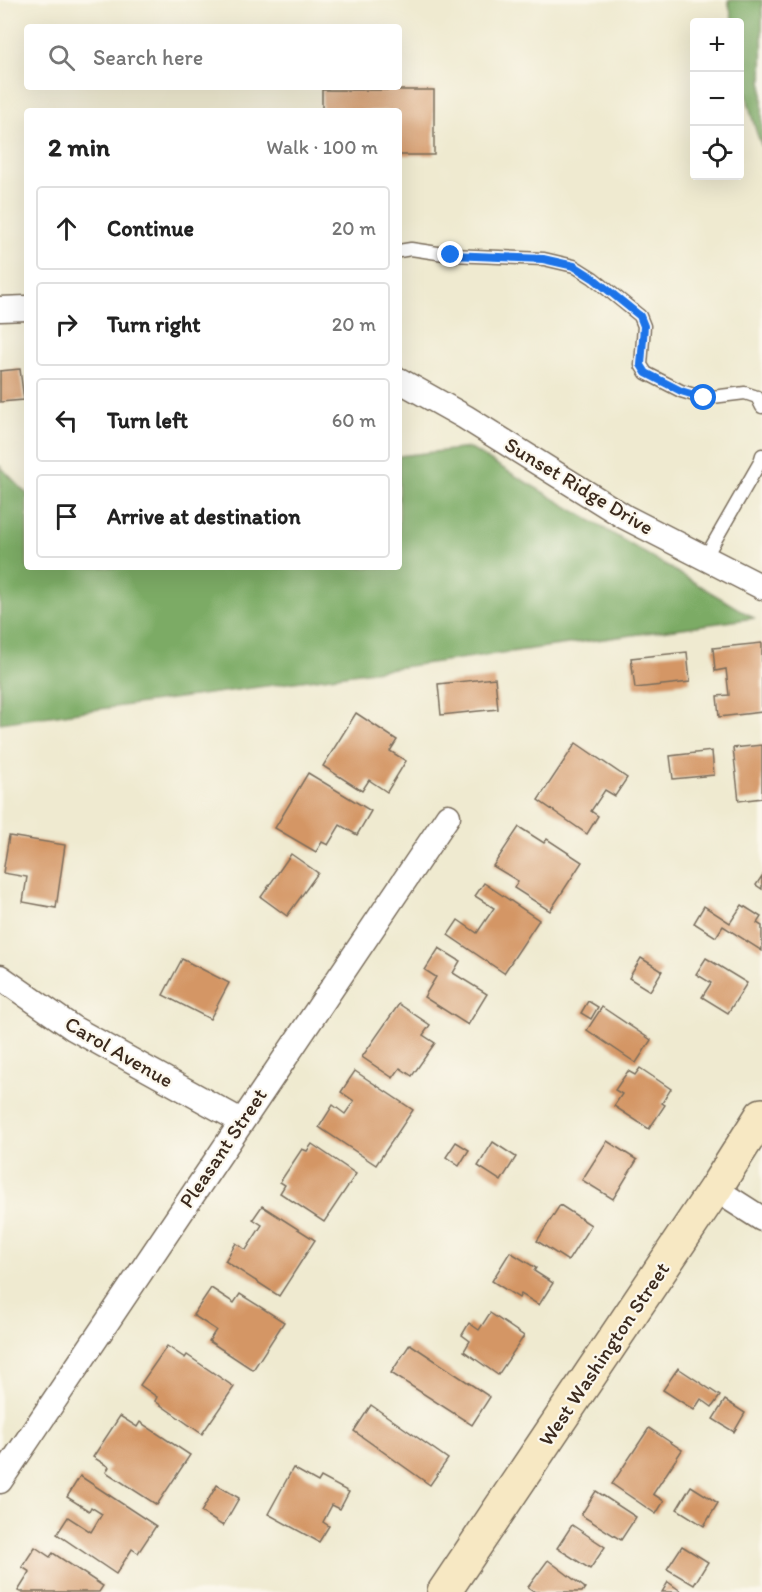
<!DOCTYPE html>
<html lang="en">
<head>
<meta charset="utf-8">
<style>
	body { margin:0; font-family:Itim,sans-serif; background:#f6f6f6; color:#222 }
	.controls { position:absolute; right:18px; top:18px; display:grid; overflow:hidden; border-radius:6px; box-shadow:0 6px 24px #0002 }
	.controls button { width:54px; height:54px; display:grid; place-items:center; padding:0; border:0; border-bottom:2px solid #e0e0e0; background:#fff; color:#222; font:30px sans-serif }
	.stop { position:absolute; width:18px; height:18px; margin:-14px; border:4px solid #1a73e8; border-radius:50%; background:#fff }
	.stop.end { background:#1a73e8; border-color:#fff; box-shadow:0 2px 6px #0008 }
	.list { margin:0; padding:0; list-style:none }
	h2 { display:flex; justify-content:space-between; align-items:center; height:78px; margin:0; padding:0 24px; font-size:26px }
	h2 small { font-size:20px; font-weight:400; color:#767676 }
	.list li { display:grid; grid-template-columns:39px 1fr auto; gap:18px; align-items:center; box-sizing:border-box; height:84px; margin:0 12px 12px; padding:0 12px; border:2px solid #e0e0e0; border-radius:6px }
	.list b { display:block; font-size:22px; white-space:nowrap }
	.list em { font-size:20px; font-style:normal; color:#767676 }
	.icon { flex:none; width:33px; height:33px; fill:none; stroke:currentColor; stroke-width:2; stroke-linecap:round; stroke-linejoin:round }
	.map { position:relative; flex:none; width:762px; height:1592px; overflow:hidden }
	.search { position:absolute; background:#fff; box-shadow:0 6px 24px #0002; left:24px; top:24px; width:378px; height:66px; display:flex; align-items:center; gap:15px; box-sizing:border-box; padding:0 21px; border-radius:6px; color:#767676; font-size:22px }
	.panel { position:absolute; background:#fff; box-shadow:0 6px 24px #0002; left:24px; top:108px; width:378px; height:462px; border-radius:6px }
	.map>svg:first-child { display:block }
	.forest { fill:#7bab65; stroke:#5b6a42; stroke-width:1.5 }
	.building { fill:#d49665 }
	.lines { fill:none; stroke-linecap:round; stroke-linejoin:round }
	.lane-casing { stroke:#7a6d5c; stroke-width:15 }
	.street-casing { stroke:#7a6d5c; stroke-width:27 }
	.secondary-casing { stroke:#7a6d5c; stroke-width:36 }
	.lane { stroke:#fff; stroke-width:12 }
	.street { stroke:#fff; stroke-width:24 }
	.secondary { stroke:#f7e8c3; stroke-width:33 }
	.route { stroke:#1a73e8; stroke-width:8 }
	.labels { text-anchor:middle; stroke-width:4.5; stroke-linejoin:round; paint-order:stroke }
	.street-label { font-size:21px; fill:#3b2a1e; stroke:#fbf7ec }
</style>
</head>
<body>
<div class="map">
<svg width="762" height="1592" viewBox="0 0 762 1592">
	<rect width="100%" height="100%" fill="#fbf7ec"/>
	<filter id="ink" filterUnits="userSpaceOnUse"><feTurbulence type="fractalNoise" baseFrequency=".0167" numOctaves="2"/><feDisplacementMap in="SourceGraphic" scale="12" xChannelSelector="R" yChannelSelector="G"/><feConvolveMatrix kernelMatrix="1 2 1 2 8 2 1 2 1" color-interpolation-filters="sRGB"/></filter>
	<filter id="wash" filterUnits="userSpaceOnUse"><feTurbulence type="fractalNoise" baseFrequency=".008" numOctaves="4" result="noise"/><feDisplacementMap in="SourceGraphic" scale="24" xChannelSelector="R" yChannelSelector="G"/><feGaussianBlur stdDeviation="1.35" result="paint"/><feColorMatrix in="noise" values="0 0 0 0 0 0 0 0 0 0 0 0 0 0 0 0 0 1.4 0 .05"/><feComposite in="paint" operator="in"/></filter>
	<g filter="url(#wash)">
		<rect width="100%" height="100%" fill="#efead0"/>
		<g class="forest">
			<path d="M 728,0 L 762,0 L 762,147 C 746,107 740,65 740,22 L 733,22 Z"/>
			<polygon points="469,448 754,618 0,723 0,466 27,494 27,567 399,567 399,456"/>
		</g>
		<g id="blocks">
			<g class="building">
				<polygon points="322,90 434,90 434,155 399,155 399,111 322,111"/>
				<polygon points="20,369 24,400 0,402 0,371"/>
				<polygon points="762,643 762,712 719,717 717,696 729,695 726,669 715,671 713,648"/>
				<polygon points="687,652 690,682 635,688 631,658"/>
				<polygon points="495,678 498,709 441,715 438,684"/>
				<polygon points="356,713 397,740 390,751 406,761 387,792 369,780 362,791 323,766"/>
				<polygon points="576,743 627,778 615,796 605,790 591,811 598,816 587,834 538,800"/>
				<polygon points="762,745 762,798 739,801 733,748"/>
				<polygon points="712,751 714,775 673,779 670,756"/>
				<polygon points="308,773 371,811 357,835 340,825 328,845 322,842 316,852 275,828"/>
				<polygon points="519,827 544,843 547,839 582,862 550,911 514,888 518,881 493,866"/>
				<polygon points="9,836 65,845 56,908 23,902 27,877 3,873"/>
				<polygon points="291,854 318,873 287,916 261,897"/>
				<polygon points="762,876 762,889 756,885"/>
				<polygon points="484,883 539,920 504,973 448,935 458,920 477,933 494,908 475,896"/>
				<polygon points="742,905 761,917 757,923 762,926 762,951 723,926 716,937 694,923 704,906 730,923"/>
				<polygon points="439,948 460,961 453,973 487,994 468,1025 424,997 436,977 425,970"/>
				<polygon points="641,958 662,971 650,991 629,978"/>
				<polygon points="706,958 747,983 728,1013 702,997 711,983 696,974"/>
				<polygon points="182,959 229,983 210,1019 163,995"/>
				<polygon points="588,1001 598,1007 591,1019 581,1013"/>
				<polygon points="399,1004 430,1025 423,1035 435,1043 412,1076 400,1068 393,1078 362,1057"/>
				<polygon points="602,1007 651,1040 636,1063 587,1030"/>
				<polygon points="640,1068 671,1089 662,1103 665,1105 649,1129 614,1106 622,1094 615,1090 628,1071 635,1075"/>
				<polygon points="355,1071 413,1110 376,1165 319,1127 333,1105 345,1114 354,1101 341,1092"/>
				<polygon points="607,1141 637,1160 613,1199 582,1180"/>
				<polygon points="456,1142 469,1150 459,1166 446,1157"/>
				<polygon points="493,1142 516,1157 501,1181 478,1166"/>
				<polygon points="312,1144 356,1174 324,1222 280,1193 285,1185 280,1182 302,1149 307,1151"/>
				<polygon points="560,1205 591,1225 568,1261 537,1241"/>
				<polygon points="262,1206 315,1240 279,1296 225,1261 236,1243 246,1250 262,1225 253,1219"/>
				<polygon points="510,1252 536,1268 534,1271 553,1283 539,1305 521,1294 519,1298 492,1281"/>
				<polygon points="211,1288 234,1303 240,1294 284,1322 253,1370 209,1341 216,1330 193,1315"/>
				<polygon points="490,1313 524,1336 498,1375 464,1351 470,1341 462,1335 469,1323 479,1330"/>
				<polygon points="410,1344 490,1397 472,1425 391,1373"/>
				<polygon points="167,1346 185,1358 187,1355 234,1387 202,1434 155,1401 157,1397 140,1385"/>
				<polygon points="678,1368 720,1396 712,1407 701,1399 694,1410 663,1390"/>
				<polygon points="725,1400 745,1413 734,1432 713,1419"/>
				<polygon points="371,1405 448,1459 430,1485 354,1431"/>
				<polygon points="120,1416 137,1427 140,1422 190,1455 157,1505 106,1472 109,1467 93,1457"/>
				<polygon points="649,1428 682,1450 653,1494 664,1501 656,1514 612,1484"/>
				<polygon points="293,1468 318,1482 321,1477 349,1492 340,1509 332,1505 323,1522 329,1526 319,1542 268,1514"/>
				<polygon points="80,1476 156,1526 138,1553 132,1549 116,1574 57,1534 68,1517 91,1532 102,1514 91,1507 89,1511 67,1497"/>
				<polygon points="217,1485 239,1498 223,1526 201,1512"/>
				<polygon points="691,1486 718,1503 704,1526 677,1509"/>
				<polygon points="596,1491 636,1517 621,1540 581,1515"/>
				<polygon points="572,1525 605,1547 590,1569 557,1548"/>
				<polygon points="682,1546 708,1562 694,1585 667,1569"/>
				<polygon points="35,1547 50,1557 53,1553 103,1586 99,1592 20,1592 18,1591 30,1572 22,1567"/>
				<polygon points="548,1560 585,1588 582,1592 535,1592 528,1587"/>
				<polygon points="668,1582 682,1592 662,1592"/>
			</g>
		</g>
	</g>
	<g filter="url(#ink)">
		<use href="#blocks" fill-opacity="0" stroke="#7a6d5c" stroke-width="1.5"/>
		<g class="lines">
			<defs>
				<g id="lane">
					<polyline points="399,251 411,249 451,255 544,259 574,266 593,278 640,316 644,326 641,365 646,373 681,391 704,398 745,393 757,397 762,407"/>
					<polyline points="705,558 760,462 762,455"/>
				</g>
				<g id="street">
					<polyline points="0,309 27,308"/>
					<polyline points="399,380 465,417 625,517 762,587"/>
					<polyline points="0,977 73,1028 241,1121"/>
					<polyline points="715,1189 762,1219"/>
					<polyline points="0,1481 448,816"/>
				</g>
				<polyline id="secondary" points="444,1592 715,1189 762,1115"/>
			</defs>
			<use href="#lane" class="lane-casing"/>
			<use href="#street" class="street-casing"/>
			<use href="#secondary" class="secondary-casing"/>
			<use href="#lane" class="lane"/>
			<use href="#street" class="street"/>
			<use href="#secondary" class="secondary"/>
		</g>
	</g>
	<g class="lines" filter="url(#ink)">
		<polyline class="route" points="451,255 543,259 574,266 593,278 640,316 644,326 641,365 646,373 681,391 704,398"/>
	</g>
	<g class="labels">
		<g class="street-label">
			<text transform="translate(579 486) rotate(31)" y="7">Sunset Ridge Drive</text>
			<text transform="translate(119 1052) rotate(30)" y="7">Carol Avenue</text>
			<text transform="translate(223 1148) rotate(-56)" y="7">Pleasant Street</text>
			<text transform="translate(604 1354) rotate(-56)" y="7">West Washington Street</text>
		</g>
	</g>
</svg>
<div class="controls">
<button>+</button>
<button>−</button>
<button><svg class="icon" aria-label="locate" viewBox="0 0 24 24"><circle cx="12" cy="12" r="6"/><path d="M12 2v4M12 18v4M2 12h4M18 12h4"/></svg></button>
</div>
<div class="stop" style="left:704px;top:398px"></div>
<div class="stop end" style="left:451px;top:255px"></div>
<div class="search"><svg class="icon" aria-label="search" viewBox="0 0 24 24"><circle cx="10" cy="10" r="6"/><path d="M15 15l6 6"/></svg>Search here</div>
<section class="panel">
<h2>2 min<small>Walk · 100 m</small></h2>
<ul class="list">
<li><svg class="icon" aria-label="ahead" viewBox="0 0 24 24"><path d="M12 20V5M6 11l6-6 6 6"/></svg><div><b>Continue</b></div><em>20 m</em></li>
<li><svg class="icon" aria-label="right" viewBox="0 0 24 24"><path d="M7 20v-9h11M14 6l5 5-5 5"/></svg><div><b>Turn right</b></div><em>20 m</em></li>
<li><svg class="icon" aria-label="left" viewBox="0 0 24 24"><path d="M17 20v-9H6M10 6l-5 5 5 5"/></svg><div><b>Turn left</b></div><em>60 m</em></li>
<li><svg class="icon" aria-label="arrive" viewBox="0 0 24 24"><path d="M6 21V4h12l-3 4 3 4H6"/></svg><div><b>Arrive at destination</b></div></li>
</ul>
</section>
</div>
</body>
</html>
